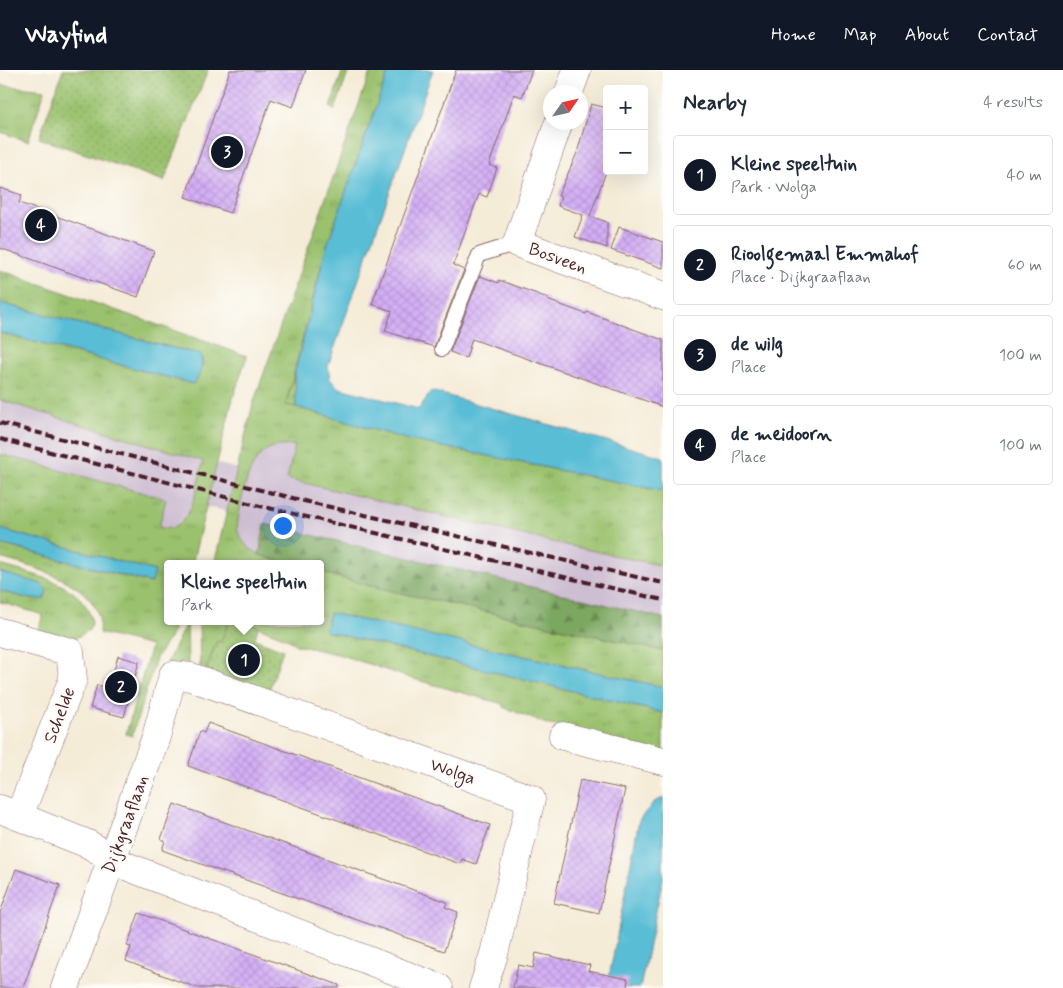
<!DOCTYPE html>
<html lang="en">
<head>
<meta charset="utf-8">
<style>
	body { margin:0; font-family:Mynerve,sans-serif; background:#f2f2f3; color:#1f2937 }
	.controls { position:absolute; right:15px; top:15px; display:grid; overflow:hidden; border-radius:5px; box-shadow:0 5px 20px #0002 }
	.controls button { width:45px; height:45px; display:grid; place-items:center; padding:0; border:0; border-bottom:1px solid #e0e1e3; background:#fff; color:#1f2937; font:25px sans-serif }
	.compass { position:absolute; left:543px; top:15px; width:45px; height:45px; border-radius:50%; background:#fff; box-shadow:0 5px 20px #0002; rotate:56deg }
	.you { position:absolute; left:282px; top:455px; width:18px; height:18px; margin:-12px; border:4px solid #fff; border-radius:50%; background:#1a73e8; box-shadow:0 0 0 8px #1a73e833 }
	.badge { display:grid; place-items:center; width:32px; height:32px; border-radius:50%; background:#111827; color:#fff; font-size:16px; font-weight:700 }
	.pin { position:absolute; translate:-50% -50%; border:2px solid #fff; box-shadow:0 1px 5px #0006 }
	.popup { position:absolute; left:164px; top:490px; width:160px; height:65px; box-sizing:border-box; display:grid; place-content:center; border-radius:5px; background:#fff; filter:drop-shadow(0 1px 4px #0005); font-size:16px; white-space:nowrap; color:#747a83 }
	.popup b { font-size:19px; color:#1f2937 }
	.popup::after { content:''; position:absolute; left:50%; top:100%; margin-left:-10px; border:10px solid transparent; border-top-color:#fff }
	.list { margin:0; padding:0; list-style:none }
	h2 { display:flex; justify-content:space-between; align-items:center; height:65px; margin:0; padding:0 20px; font-size:21px }
	h2 small { font-size:16px; font-weight:400; color:#747a83 }
	.list li { display:grid; grid-template-columns:32px 1fr auto; gap:15px; align-items:center; box-sizing:border-box; height:80px; margin:0 10px 10px; padding:0 10px; border:1px solid #e0e1e3; border-radius:5px }
	.list b { display:block; font-size:19px; white-space:nowrap }
	.list p { margin:0; font-size:16px; white-space:nowrap; color:#747a83 }
	.list em { font-size:16px; font-style:normal; color:#747a83 }
	.map { position:relative; flex:none; width:663px; height:918px; overflow:hidden }
	header { display:flex; align-items:center; gap:30px; box-sizing:border-box; height:70px; padding:0 25px; background:#111827; color:#fff }
	header strong { font-size:24px }
	nav { display:flex; gap:28px; margin-inline-start:auto; font-size:18px }
	main { display:flex }
	aside { flex:1; background:#fff }
	.map>svg:first-child { display:block }
	.railway { fill:#cdbed2 }
	.grass { fill:url(#grass-tufts); stroke:#72704c }
	.forest { fill:url(#forest-firs); stroke:#626346 }
	.wetland { fill:url(#wetland-marsh); stroke:#72704c }
	.park { fill:url(#park-dots); stroke:#72704c }
	.water { fill:#58bdd5; stroke:#516e80 }
	.building { fill:url(#building-cross-hatch) }
	.lines { fill:none; stroke-linecap:round; stroke-linejoin:round }
	.service-casing { stroke:#866768; stroke-width:16 }
	.minor-casing { stroke:#866768; stroke-width:29 }
	.service { stroke:#fff; stroke-width:14 }
	.minor { stroke:#fff; stroke-width:28 }
	.rail { stroke:#4a1f2b; stroke-width:4; stroke-dasharray:8 4; stroke-linecap:butt }
	.labels { text-anchor:middle; stroke-width:5; stroke-linejoin:round; paint-order:stroke }
	.street-label { font-size:18px; fill:#4a1f2b; stroke:#fdfcf7 }
</style>
</head>
<body>
<header>
<strong>Wayfind</strong>
<nav><a>Home</a><a>Map</a><a>About</a><a>Contact</a></nav>
</header>
<main>
<div class="map">
<svg width="663" height="918" viewBox="0 0 663 918">
	<defs>
		<pattern id="grass-tufts" width="24" height="20" patternUnits="userSpaceOnUse" patternTransform="scale(1.25)"><rect width="24" height="20" fill="#9ac16d"/><path d="M3 7l-1-3M5 7V3M7 7l1-3M15 17l-1-3M17 17v-4M19 17l1-3" fill="none" stroke="#86a55f"/></pattern>
		<pattern id="forest-firs" width="22" height="20" patternUnits="userSpaceOnUse" patternTransform="scale(1.25)"><rect width="22" height="20" fill="#7ba760"/><path d="M5 1l3.5 6h-7zM16 11l3.5 6h-7z" fill="#67874f"/></pattern>
		<pattern id="wetland-marsh" width="20" height="14" patternUnits="userSpaceOnUse" patternTransform="scale(1.25)"><rect width="20" height="14" fill="#9ac16d"/><path d="M1 5h8M5 5V1M11 12h8M15 12V8" fill="none" stroke="#86a55f"/></pattern>
		<pattern id="park-dots" width="8" height="8" patternUnits="userSpaceOnUse" patternTransform="scale(1.25)"><rect width="8" height="8" fill="#9ac16d"/><path d="M2 2h.1M6 6h.1" fill="none" stroke="#86a55f" stroke-width="1.8" stroke-linecap="round"/></pattern>
		<pattern id="building-cross-hatch" width="8" height="8" patternUnits="userSpaceOnUse" patternTransform="scale(1.25)"><rect width="8" height="8" fill="#d3aff5"/><path d="M0 0l8 8M0 8l8-8" fill="none" stroke="#b796d2"/></pattern>
	</defs>
	<rect width="100%" height="100%" fill="#fdfcf7"/>
	<filter id="ink" filterUnits="userSpaceOnUse"><feTurbulence type="fractalNoise" baseFrequency=".02" numOctaves="2"/><feDisplacementMap in="SourceGraphic" scale="10" xChannelSelector="R" yChannelSelector="G"/><feConvolveMatrix kernelMatrix="1 2 1 2 8 2 1 2 1" color-interpolation-filters="sRGB"/></filter>
	<filter id="wash" filterUnits="userSpaceOnUse"><feTurbulence type="fractalNoise" baseFrequency=".0096" numOctaves="4" result="noise"/><feDisplacementMap in="SourceGraphic" scale="20" xChannelSelector="R" yChannelSelector="G"/><feGaussianBlur stdDeviation="1.12" result="paint"/><feColorMatrix in="noise" values="0 0 0 0 0 0 0 0 0 0 0 0 0 0 0 0 0 1.4 0 .05"/><feComposite in="paint" operator="in"/></filter>
	<g filter="url(#wash)">
		<rect width="100%" height="100%" fill="#f5ecd8"/>
		<polygon class="railway" points="0,250 211,392 250,402 254,392 267,380 272,377 295,375 287,409 557,473 663,496 663,548 520,516 320,551 320,494 257,494 258,485 246,476 239,465 237,458 238,444 191,433 187,444 175,456 168,459 160,457 147,504 0,463"/>
		<g class="grass">
			<polygon points="343,0 349,0 335,40 330,37"/>
			<path d="M 371,0 L 389,0 L 326,178 L 286,334 L 409,370 L 663,421 L 663,496 L 557,473 L 287,409 L 295,375 C 288,376 278,375 271,378 C 247,386 240,436 237,458 C 244,484 266,487 289,494 L 214,494 L 253,334 Z"/>
			<polygon points="0,15 45,20 28,71 0,62"/>
			<path d="M 0,200 L 247,286 L 233,328 L 192,494 L 168,494 L 168,551 L 177,551 L 169,569 L 156,588 L 132,666 L 126,664 L 151,576 L 99,563 C 99,558 100,552 99,547 C 90,510 31,497 0,488 L 0,474 L 151,513 L 155,501 L 0,459 L 0,384 L 166,429 L 159,457 C 191,468 198,413 203,391 L 0,330 L 0,263 L 193,314 L 203,294 L 201,285 L 0,233 Z"/>
			<path d="M 0,495 C 32,505 86,512 92,553 L 89,560 L 71,571 L 38,561 L 43,545 L 0,532 L 0,521 L 30,529 L 41,514 L 0,502 Z"/>
			<polygon points="320,502 370,516 663,581 663,617 330,543 325,561 663,643 663,683 559,656 549,655 503,637 503,634 410,608 341,585 296,575 286,568 243,551 320,551"/>
			<path d="M 187,551 L 188,593 C 177,591 172,593 164,599 Z"/>
			<polygon points="199,551 229,551 221,572 217,571 206,600 200,597"/>
		</g>
		<polygon class="forest" points="265,454 663,548 663,581 370,516 320,502 320,494 289,494 259,485"/>
		<polygon class="wetland" points="295,302 296,337 286,335"/>
		<g class="park">
			<polygon points="63,0 208,0 164,111 39,68"/>
			<polygon points="229,551 243,551 258,557 255,569 283,580 268,623 206,600 217,571 221,572"/>
		</g>
		<g class="water">
			<polygon points="389,0 433,0 328,296 330,309 339,318 419,339 431,321 663,387 663,421 409,370 296,337 295,302 326,178"/>
			<path d="M 0,233 L 201,285 C 203,296 201,305 193,314 L 0,263 Z"/>
			<polygon points="0,459 155,501 152,513 0,474"/>
			<polygon points="0,502 41,514 47,521 44,529 30,529 0,521"/>
			<polygon points="330,543 663,617 663,643 325,561"/>
			<polygon points="663,728 663,808 640,918 607,918 639,750 654,732"/>
		</g>
		<g id="blocks">
			<g class="building">
				<polygon points="230,0 306,0 293,37 271,29 230,143 185,127"/>
				<polygon points="456,0 532,0 522,27 514,24 489,95 497,98 487,127 479,124 453,195 464,200 434,277 385,261 392,241 372,234"/>
				<polygon points="591,34 607,38 607,99 590,146 607,152 607,178 575,167 583,145 558,136 561,127 558,126 577,83"/>
				<polygon points="0,118 22,125 19,133 154,181 138,227 0,178"/>
				<polygon points="619,157 663,172 663,198 611,180"/>
				<polygon points="480,206 499,213 499,210 548,228 547,230 586,244 587,242 663,270 663,337 472,269 466,288 450,282"/>
				<polygon points="118,586 139,592 124,647 90,638 97,615 109,618"/>
				<polygon points="208,653 490,755 476,794 462,789 460,794 188,696 200,661 204,663"/>
				<polygon points="580,710 625,719 599,843 554,833"/>
				<polygon points="174,734 447,832 445,837 458,842 444,881 162,780 165,771 161,769"/>
				<polygon points="16,799 60,815 23,918 0,918 0,843"/>
				<polygon points="139,843 339,915 339,918 198,918 178,911 126,891 131,877 127,876"/>
				<polygon points="536,883 590,895 588,901 628,909 627,918 513,918 518,895 533,898"/>
			</g>
		</g>
	</g>
	<g filter="url(#ink)">
		<use href="#blocks" fill-opacity="0" stroke="#866768" stroke-width="1"/>
		<g class="lines">
			<defs>
				<polyline id="service" points="442,279 479,185 517,173"/>
				<g id="minor">
					<polyline points="569,22 577,0"/>
					<polyline points="559,52 517,173 663,226"/>
					<polyline points="0,562 70,582 73,609 19,746"/>
					<polyline points="563,666 663,691"/>
					<polyline points="0,739 88,774 126,796 439,918"/>
					<polyline points="65,918 156,667 173,605 191,607 531,729 494,884 483,918"/>
				</g>
			</defs>
			<use href="#service" class="service-casing"/>
			<use href="#minor" class="minor-casing"/>
			<use href="#service" class="service"/>
			<use href="#minor" class="minor"/>
			<g class="rail">
				<polyline points="0,353 308,432 663,513"/>
				<polyline points="0,369 260,436 663,530"/>
			</g>
		</g>
	</g>
	<g class="labels">
		<g class="street-label">
			<text transform="translate(558 188) rotate(20)" y="6">Bosveen</text>
			<text transform="translate(59 645) rotate(-69)" y="6">Schelde</text>
			<text transform="translate(453 701) rotate(20)" y="6">Wolga</text>
			<text transform="translate(125 754) rotate(-70)" y="6">Dijkgraaflaan</text>
		</g>
	</g>
</svg>
<div class="controls">
<button>+</button>
<button>−</button>
</div>
<svg class="compass" viewBox="-18 -18 36 36"><path d="M0-13l5 13h-10z" fill="#e53935"/><path d="M0 13l5-13h-10z" fill="#747a83"/></svg>
<div class="you"></div>
<div class="pin badge" style="left:244px;top:590px">1</div>
<div class="popup"><b>Kleine speeltuin</b>Park</div>
<div class="pin badge" style="left:121px;top:617px">2</div>
<div class="pin badge" style="left:227px;top:82px">3</div>
<div class="pin badge" style="left:41px;top:155px">4</div>
</div>
<aside>
<h2>Nearby<small>4 results</small></h2>
<ul class="list">
<li><span class="badge">1</span><div><b>Kleine speeltuin</b><p>Park · Wolga</p></div><em>40 m</em></li>
<li><span class="badge">2</span><div><b>Rioolgemaal Emmahof</b><p>Place · Dijkgraaflaan</p></div><em>60 m</em></li>
<li><span class="badge">3</span><div><b>de wilg</b><p>Place</p></div><em>100 m</em></li>
<li><span class="badge">4</span><div><b>de meidoorn</b><p>Place</p></div><em>100 m</em></li>
</ul>
</aside>
</main>
</body>
</html>
